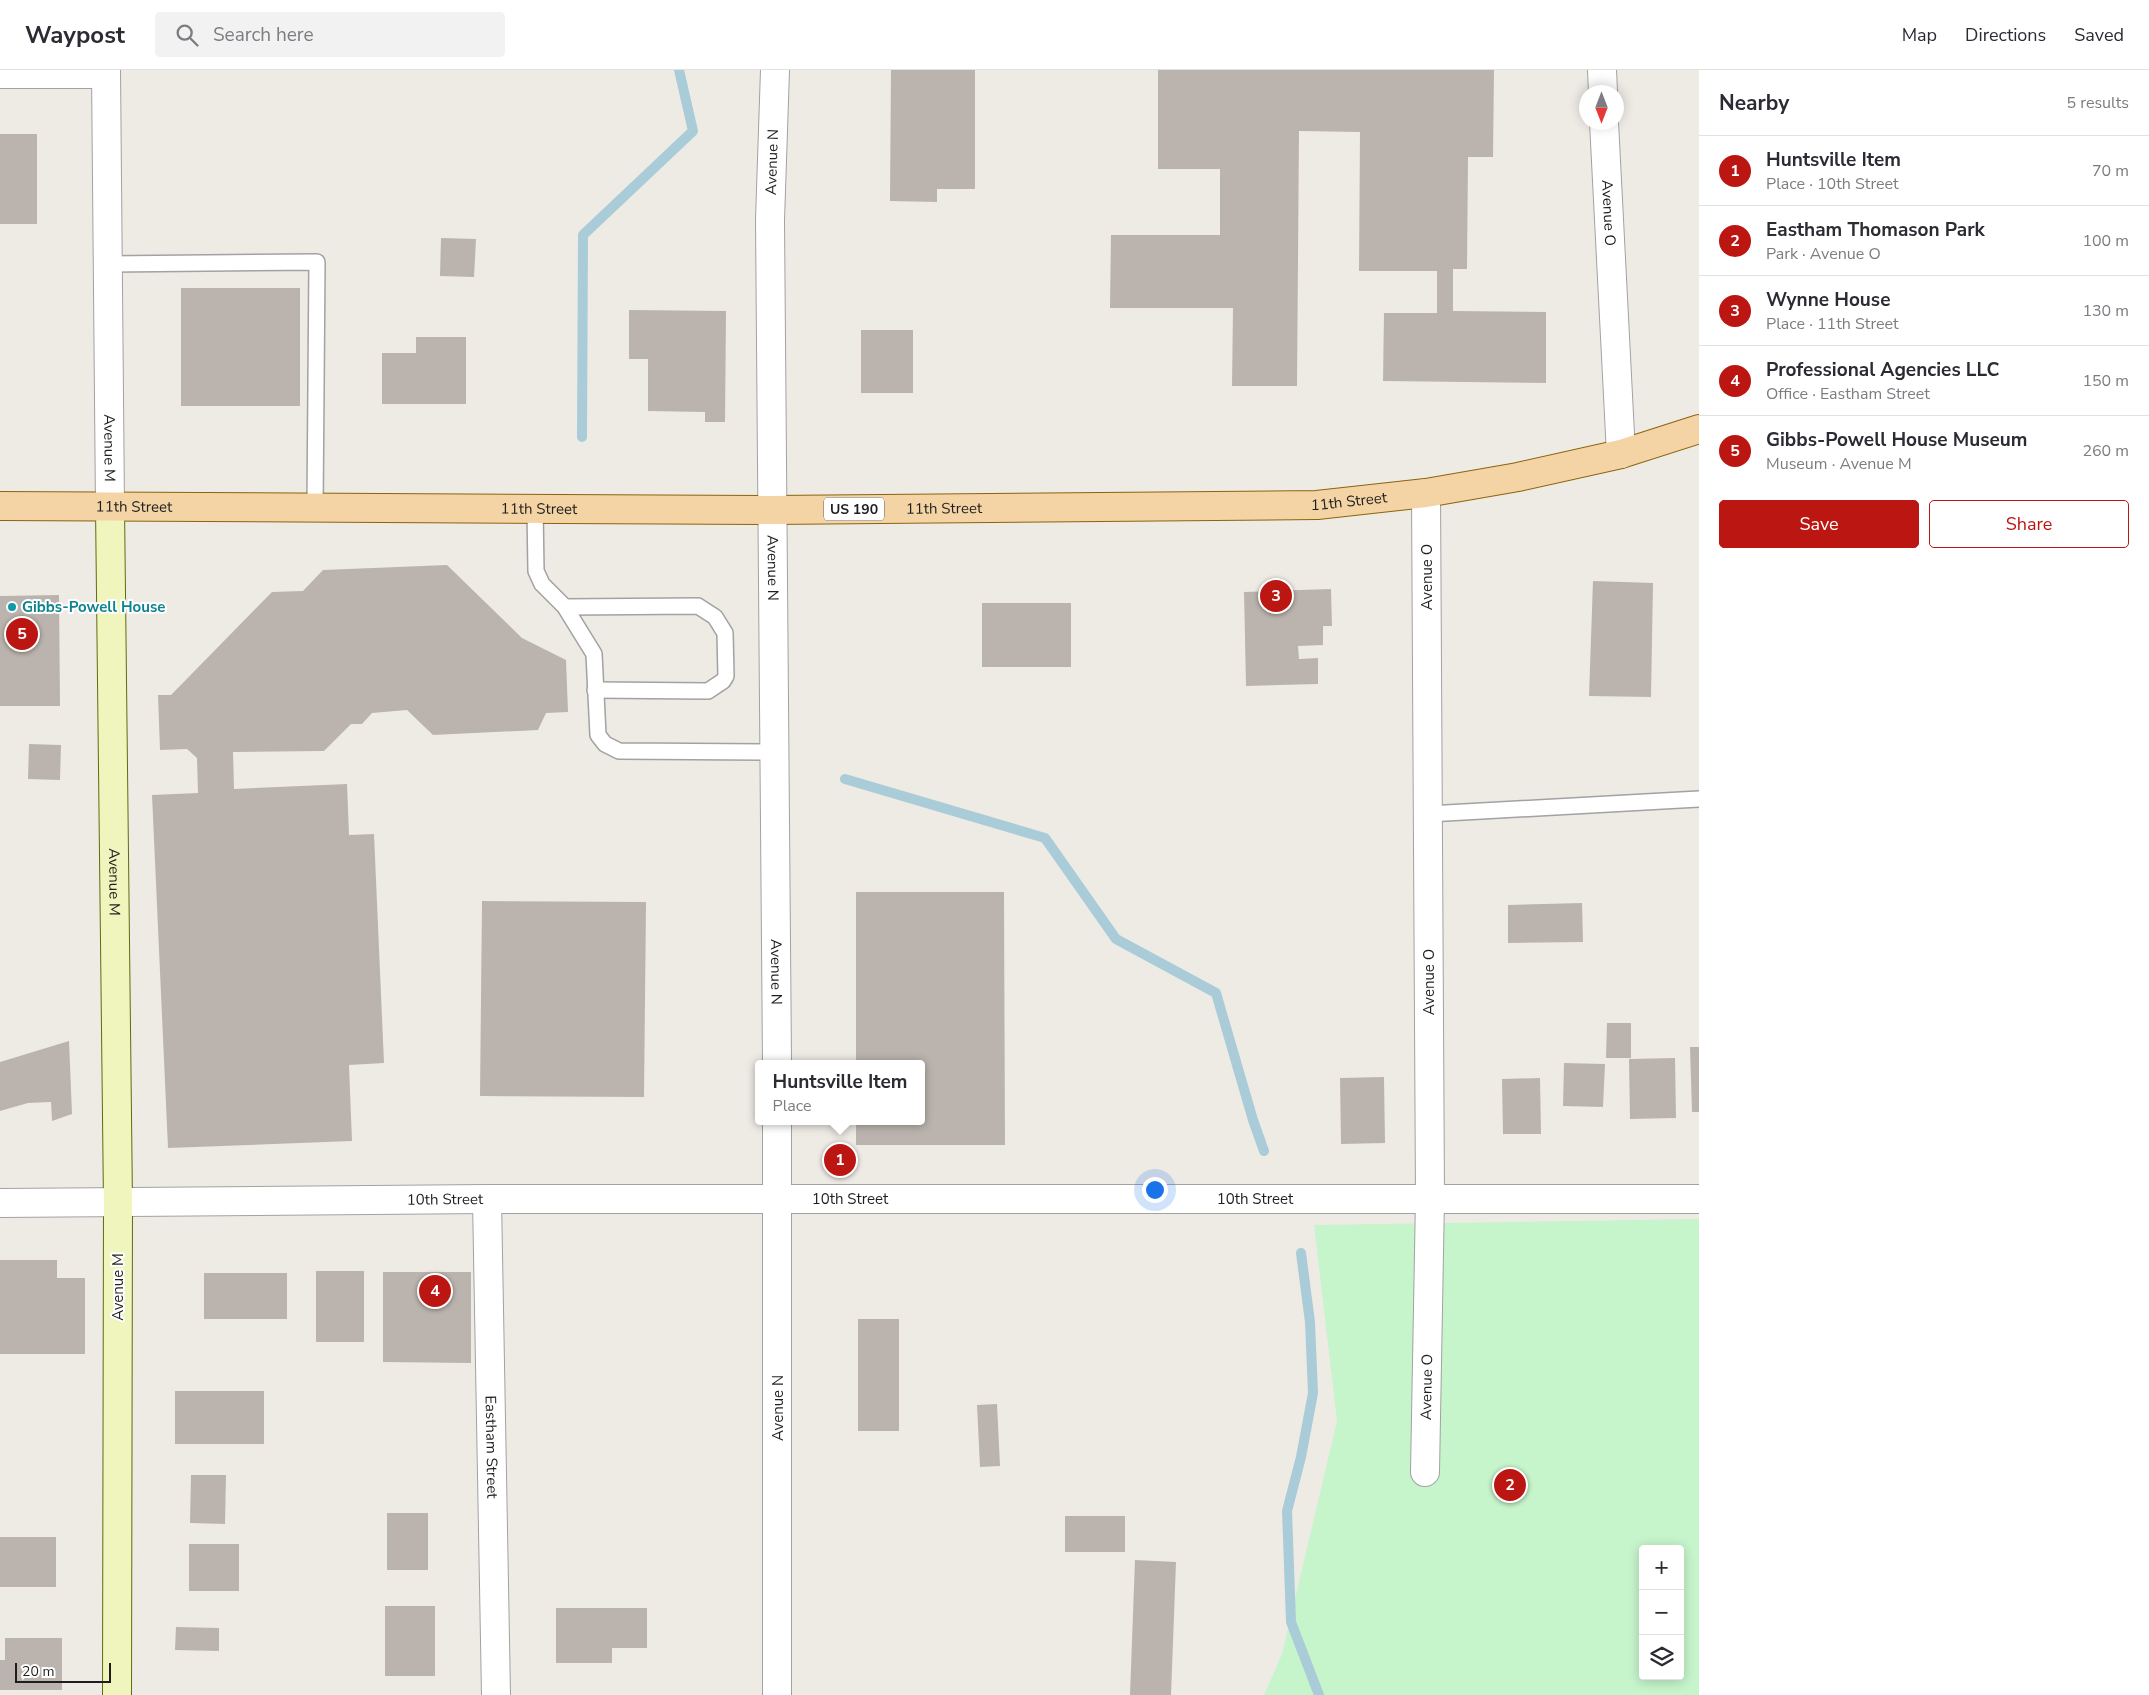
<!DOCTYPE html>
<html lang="en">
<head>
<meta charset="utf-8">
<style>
	body { margin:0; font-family:"Nunito Sans",sans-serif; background:#f2f2f3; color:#2b2b33 }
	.controls { position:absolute; right:15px; bottom:15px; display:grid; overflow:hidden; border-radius:5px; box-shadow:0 2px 12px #0003 }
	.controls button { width:45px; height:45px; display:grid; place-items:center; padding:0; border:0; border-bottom:1px solid #e1e1e2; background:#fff; color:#2b2b33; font:25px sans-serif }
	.compass { position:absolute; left:1579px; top:15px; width:45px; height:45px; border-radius:50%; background:#fff; box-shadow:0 2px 12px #0003; rotate:180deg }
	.scale { position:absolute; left:15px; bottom:12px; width:96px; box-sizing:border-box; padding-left:5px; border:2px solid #1e1e1e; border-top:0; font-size:14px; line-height:18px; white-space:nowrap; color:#1e1e1e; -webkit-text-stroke:4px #fff; paint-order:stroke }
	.you { position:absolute; left:1154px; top:1119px; width:18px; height:18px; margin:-12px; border:4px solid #fff; border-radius:50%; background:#1a73e8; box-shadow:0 0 0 8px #1a73e833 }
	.badge { display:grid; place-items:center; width:32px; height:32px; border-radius:50%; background:#bb1612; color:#fff; font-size:16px; font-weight:700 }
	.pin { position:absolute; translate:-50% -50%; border:2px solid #fff; box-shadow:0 1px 5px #0006 }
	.popup { position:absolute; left:755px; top:990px; width:170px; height:65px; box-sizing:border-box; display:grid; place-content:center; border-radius:5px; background:#fff; filter:drop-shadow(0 1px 4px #0005); font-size:16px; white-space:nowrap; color:#7c7c81 }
	.popup b { font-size:19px; color:#2b2b33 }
	.popup::after { content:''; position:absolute; left:50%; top:100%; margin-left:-10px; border:10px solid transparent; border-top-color:#fff }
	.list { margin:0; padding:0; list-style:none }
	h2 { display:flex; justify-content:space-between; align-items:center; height:65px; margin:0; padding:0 20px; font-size:21px }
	h2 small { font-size:16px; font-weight:400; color:#7c7c81 }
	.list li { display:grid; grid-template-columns:32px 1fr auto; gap:15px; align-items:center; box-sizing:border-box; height:70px; padding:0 20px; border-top:1px solid #e1e1e2 }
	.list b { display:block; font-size:19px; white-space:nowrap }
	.list p { margin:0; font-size:16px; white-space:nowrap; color:#7c7c81 }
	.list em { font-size:16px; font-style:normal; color:#7c7c81 }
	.actions { display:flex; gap:10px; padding:15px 20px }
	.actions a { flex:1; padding:11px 0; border:1px solid #bb1612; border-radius:5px; text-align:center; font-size:18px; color:#bb1612 }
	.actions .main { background:#bb1612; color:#fff }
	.icon { flex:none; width:28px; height:28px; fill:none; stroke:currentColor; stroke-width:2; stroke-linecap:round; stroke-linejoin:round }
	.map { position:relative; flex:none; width:1699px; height:1625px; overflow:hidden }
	header { display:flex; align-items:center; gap:30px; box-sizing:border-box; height:70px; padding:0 25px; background:#fff; border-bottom:1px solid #e1e1e2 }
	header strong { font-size:24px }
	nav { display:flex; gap:28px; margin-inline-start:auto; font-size:18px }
	.search { width:350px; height:45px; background:#f2f2f3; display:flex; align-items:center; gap:12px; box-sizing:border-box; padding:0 18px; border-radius:5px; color:#7c7c81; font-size:19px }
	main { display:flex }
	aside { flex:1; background:#fff }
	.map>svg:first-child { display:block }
	.park { fill:#c6f4cb; fill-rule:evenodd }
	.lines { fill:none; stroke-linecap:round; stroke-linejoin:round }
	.stream { stroke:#a9ccd8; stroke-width:10 }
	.building { fill:#bbb4ae }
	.service-casing { stroke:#a2a2a2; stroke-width:18 }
	.minor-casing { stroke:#a2a2a2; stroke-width:30 }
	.tertiary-casing { stroke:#a2a2a2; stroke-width:30 }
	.secondary-casing { stroke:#5f6c0e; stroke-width:30 }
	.primary-casing { stroke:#8b640d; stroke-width:30 }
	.service { stroke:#fff; stroke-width:15 }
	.minor { stroke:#fff; stroke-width:28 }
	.tertiary { stroke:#fff; stroke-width:28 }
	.secondary { stroke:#f0f4bd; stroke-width:28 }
	.primary { stroke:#f4d3a5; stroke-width:28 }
	.culture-dot { fill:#0f9aa8; stroke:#fff; stroke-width:2 }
	.labels { text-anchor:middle; stroke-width:4; stroke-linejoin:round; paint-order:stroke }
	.shield { fill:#fff; stroke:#626262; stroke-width:1 }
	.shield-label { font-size:14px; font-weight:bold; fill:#1e1e1e }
	.street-label { font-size:15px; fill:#1e1e1e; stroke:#fff }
	.culture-label { font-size:15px; font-weight:bold; fill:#0d838f; stroke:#fff; text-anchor:start }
</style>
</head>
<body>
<header>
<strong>Waypost</strong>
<div class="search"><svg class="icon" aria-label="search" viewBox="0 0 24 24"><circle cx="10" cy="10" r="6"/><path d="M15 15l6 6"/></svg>Search here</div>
<nav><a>Map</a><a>Directions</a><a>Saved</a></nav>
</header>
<main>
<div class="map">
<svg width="1699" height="1625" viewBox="0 0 1699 1625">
	<rect width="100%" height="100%" fill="#eeebe5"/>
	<path class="park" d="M 1699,1149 L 1699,1625 L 1264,1625 L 1282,1584 L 1337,1351 L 1314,1155 ZM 1643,1479 L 1680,1479 L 1680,1606 L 1643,1606 Z"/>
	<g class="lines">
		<g class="stream">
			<polyline points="582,367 583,165 693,61 679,0"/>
			<polyline points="845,709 1045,768 1116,869 1216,923 1253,1050 1264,1081"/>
			<polyline points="1301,1183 1310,1252 1313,1323 1301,1387 1287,1441 1291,1552 1319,1625"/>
		</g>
	</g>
	<g class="building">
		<polygon points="891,0 975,0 975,119 937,119 937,132 890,131"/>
		<polygon points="1158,0 1494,0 1493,87 1468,87 1467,199 1453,199 1453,241 1546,242 1546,313 1383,311 1384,243 1437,243 1437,201 1359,201 1360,62 1299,61 1297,316 1232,316 1233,238 1110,238 1111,165 1220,165 1220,99 1158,99"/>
		<rect x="0" y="64" width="37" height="90"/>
		<polygon points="441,168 476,169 474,207 440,206"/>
		<rect x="181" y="218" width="119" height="118"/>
		<polygon points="629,240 726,241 725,352 705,352 705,342 648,341 648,289 629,289"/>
		<rect x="861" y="260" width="52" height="63"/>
		<polygon points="416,267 466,267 466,334 382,334 382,283 416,283"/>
		<polygon points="447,495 522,568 566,590 568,642 546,643 538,660 433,665 407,640 372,643 362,654 351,654 324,681 233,682 234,719 347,714 349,765 374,764 384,993 349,995 352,1071 168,1078 152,725 198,723 197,688 187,679 160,680 158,625 171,625 272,522 303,521 323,500"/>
		<polygon points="1593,511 1653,513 1651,627 1589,626"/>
		<polygon points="1331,519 1332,556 1323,556 1323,575 1298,576 1299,589 1318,588 1318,614 1246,616 1244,522"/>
		<polygon points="59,525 60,636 0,636 0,526"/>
		<rect x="982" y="533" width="89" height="64"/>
		<polygon points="29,674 61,675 60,710 28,709"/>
		<polygon points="856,822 1004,822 1005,1075 856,1075 856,1051 921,1051 921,994 856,994"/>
		<polygon points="482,831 646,832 644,1027 480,1026"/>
		<polygon points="1582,833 1583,872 1508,873 1508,835"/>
		<polygon points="1607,953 1631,953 1631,988 1606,988"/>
		<polygon points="69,971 72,1044 52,1051 51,1032 28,1033 0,1041 0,992"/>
		<polygon points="1690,977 1699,977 1699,1042 1692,1042"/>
		<polygon points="1675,988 1676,1048 1630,1049 1629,989"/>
		<polygon points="1564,993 1605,994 1603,1037 1563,1036"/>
		<polygon points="1384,1007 1385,1073 1341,1074 1340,1008"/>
		<polygon points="1540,1008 1541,1064 1503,1064 1502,1009"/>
		<polygon points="0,1190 57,1190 57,1208 85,1208 85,1284 0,1284"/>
		<rect x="316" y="1201" width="48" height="71"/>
		<polygon points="383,1202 471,1202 471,1293 383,1292"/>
		<rect x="204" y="1203" width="83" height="46"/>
		<rect x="858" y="1249" width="41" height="112"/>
		<rect x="175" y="1321" width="89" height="53"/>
		<polygon points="997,1334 1000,1396 980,1397 977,1335"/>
		<polygon points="191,1405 226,1405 225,1454 190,1453"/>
		<rect x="387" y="1443" width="41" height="57"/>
		<rect x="1065" y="1446" width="60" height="36"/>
		<rect x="0" y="1467" width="56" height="50"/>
		<rect x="189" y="1474" width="50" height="47"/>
		<polygon points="1135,1490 1176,1492 1171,1625 1130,1625"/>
		<rect x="385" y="1536" width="50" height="70"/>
		<polygon points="556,1538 647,1538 647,1578 612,1578 612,1593 556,1593"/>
		<polygon points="176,1557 219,1558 219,1581 175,1580"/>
		<polygon points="5,1568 62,1568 62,1620 0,1620 0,1590 5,1590"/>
	</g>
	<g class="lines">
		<defs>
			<g id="service">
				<polyline points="108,194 317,192 315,438"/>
				<polyline points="535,439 536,501 542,514 565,537 594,584 598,665 605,674 619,681 774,682"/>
				<polyline points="565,537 698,536 715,547 725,563 726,606 723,611 708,621 595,620"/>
				<polyline points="1428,744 1699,729"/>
			</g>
			<g id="minor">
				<path id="s1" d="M 106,0 L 110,437"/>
				<path id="s2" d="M 775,0 L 770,150 L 777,994"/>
				<polyline points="0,4 106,4"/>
				<path id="s3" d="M 487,1129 L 496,1625"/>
				<path id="s4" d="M 0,1133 L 487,1129 L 1699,1129"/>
				<path id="s5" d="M 1425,1402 L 1430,1128 L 1426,423"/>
				<polyline points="777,1625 777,1051"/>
			</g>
			<g id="tertiary">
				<polyline points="1602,0 1603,22"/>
				<path id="s6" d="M 1604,52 L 1621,384"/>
			</g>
			<g id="secondary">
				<path id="s7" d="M 110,437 L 118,1133 L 117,1625"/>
			</g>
			<g id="primary">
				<path id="s8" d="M 0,436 L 772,440 L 1317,435 L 1426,423 L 1518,407 L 1621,384 L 1699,359"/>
			</g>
		</defs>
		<use href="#service" class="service-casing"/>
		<use href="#minor" class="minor-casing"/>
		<use href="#tertiary" class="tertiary-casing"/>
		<use href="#secondary" class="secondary-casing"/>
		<use href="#primary" class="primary-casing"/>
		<use href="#service" class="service"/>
		<use href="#minor" class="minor"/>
		<use href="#tertiary" class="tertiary"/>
		<use href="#secondary" class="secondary"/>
		<use href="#primary" class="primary"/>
	</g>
	<circle class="culture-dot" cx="12" cy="537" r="5"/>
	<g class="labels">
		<rect class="shield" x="824" y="427.5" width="60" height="23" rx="4"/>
		<g class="shield-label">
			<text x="854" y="444">US 190</text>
		</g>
		<g class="street-label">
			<text transform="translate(772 92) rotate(-88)" y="5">Avenue N</text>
			<text dy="5" stroke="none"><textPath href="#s6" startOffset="91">Avenue O</textPath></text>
			<text dy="5" stroke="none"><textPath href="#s1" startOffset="378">Avenue M</textPath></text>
			<text dy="5" stroke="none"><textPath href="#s8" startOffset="1349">11th Street</textPath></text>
			<text dy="5" stroke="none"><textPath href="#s8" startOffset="134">11th Street</textPath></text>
			<text dy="5" stroke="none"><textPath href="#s8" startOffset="944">11th Street</textPath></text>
			<text dy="5" stroke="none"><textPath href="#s8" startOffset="539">11th Street</textPath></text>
			<text dy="5" stroke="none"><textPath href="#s2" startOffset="498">Avenue N</textPath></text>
			<text transform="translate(1427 507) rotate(-90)" y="5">Avenue O</text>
			<text dy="5" stroke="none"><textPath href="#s7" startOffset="375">Avenue M</textPath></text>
			<text dy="5" stroke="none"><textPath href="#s2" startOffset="902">Avenue N</textPath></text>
			<text transform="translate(1429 912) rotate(-90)" y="5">Avenue O</text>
			<text dy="5" stroke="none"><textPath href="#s4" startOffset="850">10th Street</textPath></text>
			<text dy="5" stroke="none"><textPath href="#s4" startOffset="1255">10th Street</textPath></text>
			<text dy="5" stroke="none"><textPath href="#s4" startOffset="445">10th Street</textPath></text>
			<text transform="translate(118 1217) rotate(-90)" y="5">Avenue M</text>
			<text dy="5" stroke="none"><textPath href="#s5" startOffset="85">Avenue O</textPath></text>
			<text transform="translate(778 1338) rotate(-90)" y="5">Avenue N</text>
			<text dy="5" stroke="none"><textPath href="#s3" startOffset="248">Eastham Street</textPath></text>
		</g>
		<g class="culture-label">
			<text x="22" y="542">Gibbs-Powell House</text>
		</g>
	</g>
</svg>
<div class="controls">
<button>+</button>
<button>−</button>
<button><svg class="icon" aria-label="layers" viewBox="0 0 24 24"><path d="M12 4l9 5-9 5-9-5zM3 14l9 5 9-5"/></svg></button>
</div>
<svg class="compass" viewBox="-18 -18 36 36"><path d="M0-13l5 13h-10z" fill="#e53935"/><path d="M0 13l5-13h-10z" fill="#7c7c81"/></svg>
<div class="scale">20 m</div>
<div class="you"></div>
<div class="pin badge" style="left:840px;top:1090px">1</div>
<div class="popup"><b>Huntsville Item</b>Place</div>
<div class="pin badge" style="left:1510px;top:1415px">2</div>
<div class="pin badge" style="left:1276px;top:526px">3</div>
<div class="pin badge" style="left:435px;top:1221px">4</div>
<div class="pin badge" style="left:22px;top:564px">5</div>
</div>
<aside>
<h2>Nearby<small>5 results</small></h2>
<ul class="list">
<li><span class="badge">1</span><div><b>Huntsville Item</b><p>Place · 10th Street</p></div><em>70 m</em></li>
<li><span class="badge">2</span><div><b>Eastham Thomason Park</b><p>Park · Avenue O</p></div><em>100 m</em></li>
<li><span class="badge">3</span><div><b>Wynne House</b><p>Place · 11th Street</p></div><em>130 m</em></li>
<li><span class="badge">4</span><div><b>Professional Agencies LLC</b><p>Office · Eastham Street</p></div><em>150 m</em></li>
<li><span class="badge">5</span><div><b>Gibbs-Powell House Museum</b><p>Museum · Avenue M</p></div><em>260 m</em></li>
</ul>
<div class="actions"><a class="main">Save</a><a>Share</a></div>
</aside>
</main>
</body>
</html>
